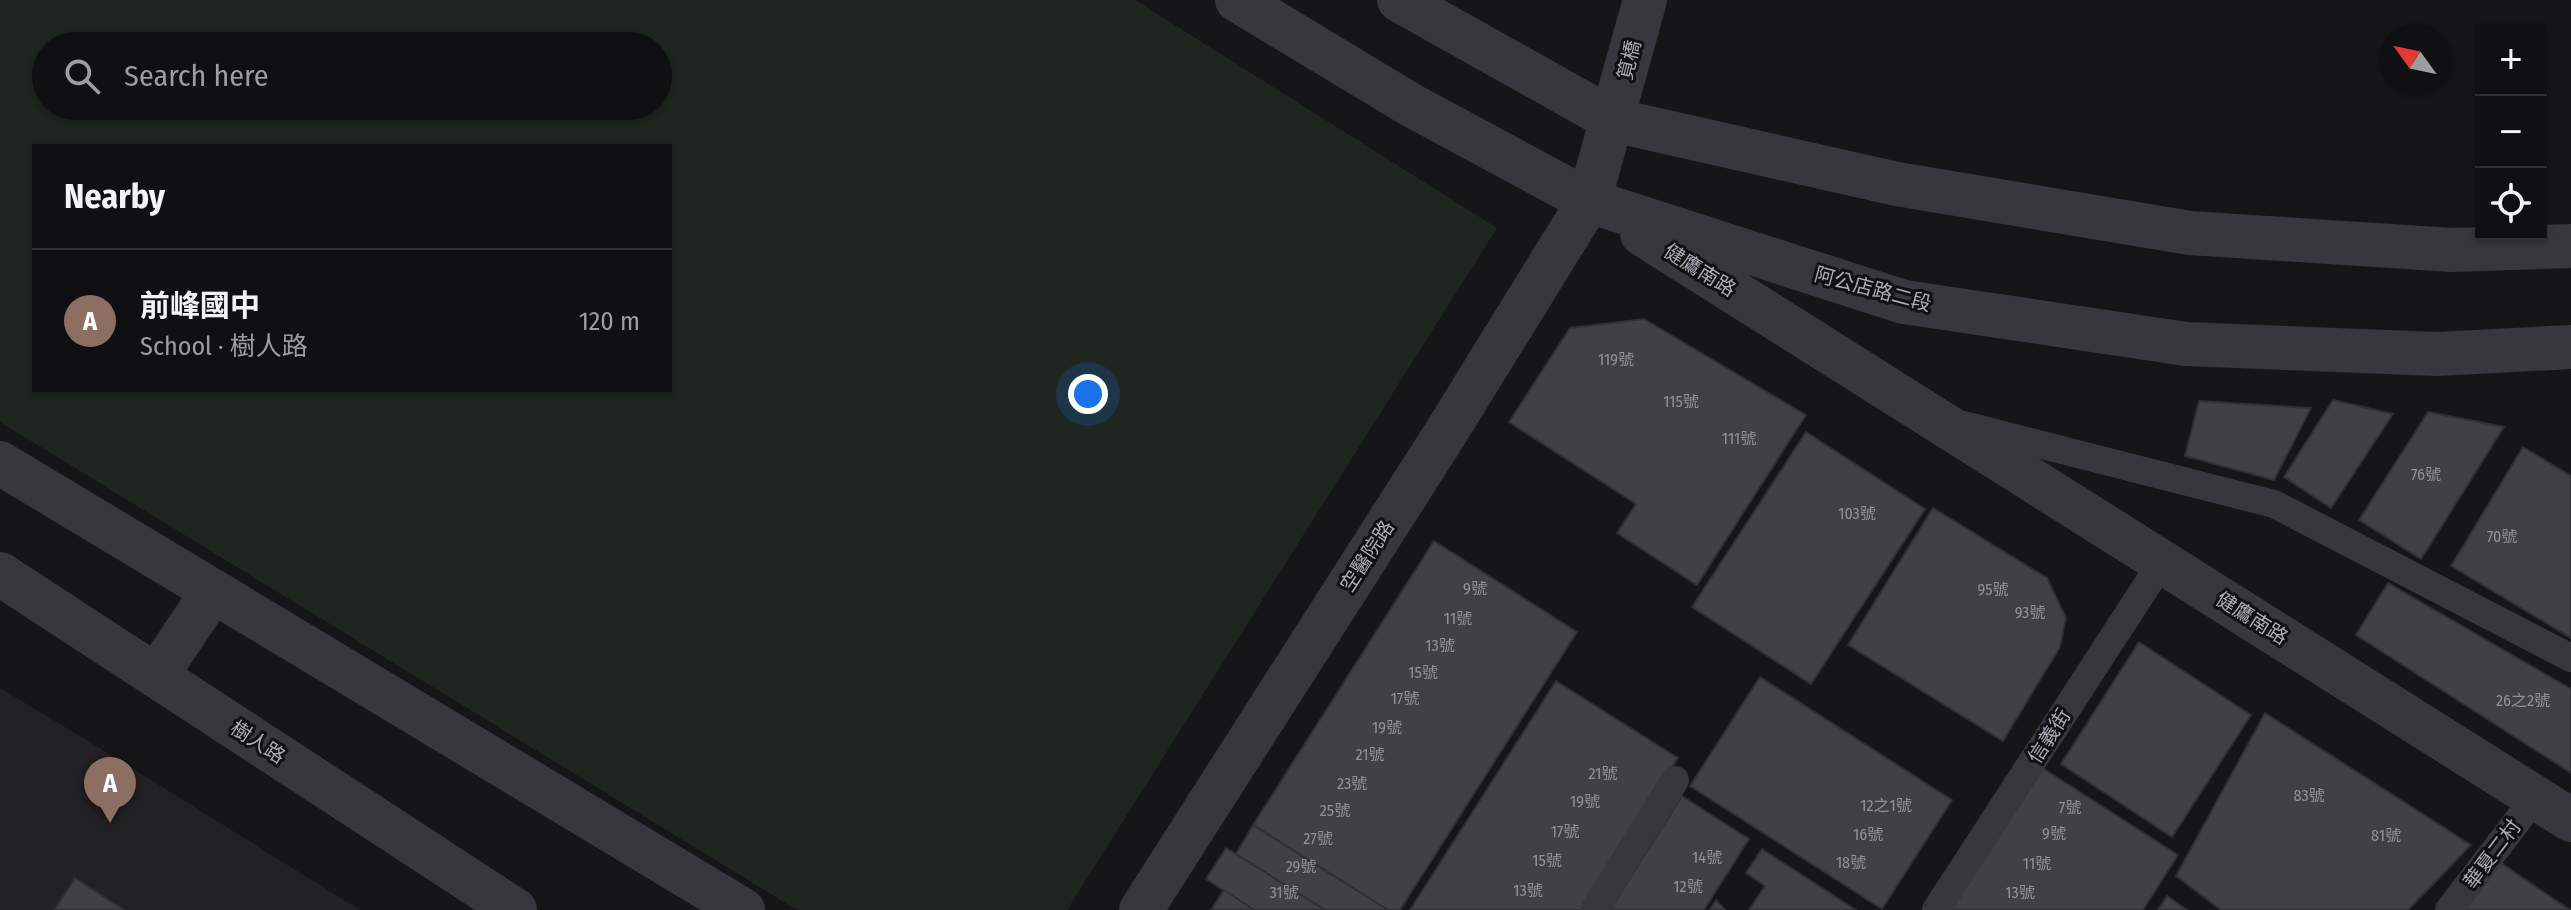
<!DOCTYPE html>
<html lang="en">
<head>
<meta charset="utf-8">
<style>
	body { margin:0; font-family:"Fira Sans Condensed","Noto Sans TC",sans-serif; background:#1e1e20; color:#f1f3f6 }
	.controls { position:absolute; right:24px; top:24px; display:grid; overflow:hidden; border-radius:0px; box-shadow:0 2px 6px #0004 }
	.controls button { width:72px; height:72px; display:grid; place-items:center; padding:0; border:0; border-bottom:2px solid #303032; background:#101012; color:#f1f3f6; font:40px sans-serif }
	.compass { position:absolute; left:2379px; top:24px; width:72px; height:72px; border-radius:50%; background:#101012; box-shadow:0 2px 6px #0004; rotate:303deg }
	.you { position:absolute; left:1088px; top:394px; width:28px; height:28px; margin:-20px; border:6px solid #fff; border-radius:50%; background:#1a73e8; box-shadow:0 0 0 12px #1a73e833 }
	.badge { display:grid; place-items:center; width:52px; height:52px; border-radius:50%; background:#0b8043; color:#fff; font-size:26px; font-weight:700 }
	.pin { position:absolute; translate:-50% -66px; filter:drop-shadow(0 2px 4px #0008) }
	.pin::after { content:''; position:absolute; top:42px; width:28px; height:24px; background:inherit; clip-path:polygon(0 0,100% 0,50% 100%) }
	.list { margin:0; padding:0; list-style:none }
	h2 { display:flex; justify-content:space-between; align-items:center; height:104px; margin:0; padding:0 32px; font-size:34px }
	h2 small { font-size:26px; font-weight:400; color:#9c9d9f }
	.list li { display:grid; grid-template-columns:52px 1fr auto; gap:24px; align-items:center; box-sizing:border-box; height:144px; padding:0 32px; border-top:2px solid #303032 }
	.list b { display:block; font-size:30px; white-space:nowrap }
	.list p { margin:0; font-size:26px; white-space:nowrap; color:#9c9d9f }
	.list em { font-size:26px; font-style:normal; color:#9c9d9f }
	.icon { flex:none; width:44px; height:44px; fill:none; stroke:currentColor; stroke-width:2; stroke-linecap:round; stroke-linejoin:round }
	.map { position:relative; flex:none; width:2571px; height:910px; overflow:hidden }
	.search { position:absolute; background:#101012; box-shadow:0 2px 6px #0004; left:32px; top:32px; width:640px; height:88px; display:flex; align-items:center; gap:20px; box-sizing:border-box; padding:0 28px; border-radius:44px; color:#9c9d9f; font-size:30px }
	.panel { position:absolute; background:#101012; box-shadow:0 2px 6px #0004; left:32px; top:144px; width:640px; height:248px; border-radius:0px }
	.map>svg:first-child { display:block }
	.built { fill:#222225 }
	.green { fill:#1e261f; fill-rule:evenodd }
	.building { fill:#404145; stroke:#303034; stroke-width:2 }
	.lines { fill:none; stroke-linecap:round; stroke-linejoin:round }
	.service { stroke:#37383d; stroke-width:28 }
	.minor { stroke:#37383d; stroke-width:44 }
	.labels { text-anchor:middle; stroke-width:6; stroke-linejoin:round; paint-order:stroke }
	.number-label { font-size:16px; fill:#8e929b }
	.street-label { font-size:20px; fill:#a8adb8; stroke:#111113 }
</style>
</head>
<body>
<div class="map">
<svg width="2571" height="910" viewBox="0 0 2571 910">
	<rect width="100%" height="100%" fill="#161618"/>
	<polygon class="built" points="0,688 80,736 360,910 0,910"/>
	<path class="green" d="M 0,0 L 1135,0 L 1497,228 L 1067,910 L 797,910 L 0,422 ZM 46,46 L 658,46 L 658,106 L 46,106 ZM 34,146 L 670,146 L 670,390 L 34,390 Z"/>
	<g class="building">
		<polygon points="1644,319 1806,415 1697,585 1617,533 1636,504 1509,422 1570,328"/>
		<polygon points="2333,400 2393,414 2331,508 2284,477"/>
		<polygon points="2199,401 2311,408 2274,480 2185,456"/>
		<polygon points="2428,412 2504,427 2421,559 2359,520"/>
		<polygon points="1806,432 1925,509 1811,684 1692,607"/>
		<polygon points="2523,447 2571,476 2571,638 2451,566"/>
		<polygon points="1933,508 2047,578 2066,618 2060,647 2003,741 1848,645"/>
		<polygon points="1434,541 1577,632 1400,910 1388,910 1253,825"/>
		<polygon points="2388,583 2571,689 2571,773 2356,635"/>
		<polygon points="2139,642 2251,715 2172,837 2061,764"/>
		<polygon points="1760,677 1952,800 1882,909 1690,786"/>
		<polygon points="1556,681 1678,758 1581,910 1410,910"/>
		<polygon points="2265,713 2471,845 2408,910 2221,910 2176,876"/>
		<polygon points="2041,767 2178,855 2143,910 1950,910"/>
		<polygon points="1682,796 1749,839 1704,910 1610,910"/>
		<polygon points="1253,825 1388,910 1325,910 1236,854"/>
		<polygon points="1226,848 1236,854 1325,910 1254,910 1206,879"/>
		<polygon points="1762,849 1856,910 1749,910 1765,886 1746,873"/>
		<polygon points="2495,859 2570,910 2455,910"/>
		<polygon points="75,878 124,910 54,910"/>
		<polygon points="1224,890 1254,910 1211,910"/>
		<polygon points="2167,896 2187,910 2158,910"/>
		<polygon points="1716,900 1725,910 1710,910"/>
	</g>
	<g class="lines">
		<g class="service">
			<polyline points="1964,425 2274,504 2571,658"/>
			<polyline points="1594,910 1675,780"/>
			<polyline points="1936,910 2162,562"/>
			<polyline points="2449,910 2535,798"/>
		</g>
		<g class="minor">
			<polyline points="1237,0 1411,105 1589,201 1904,302 2186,344 2437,354 2571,347"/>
			<polyline points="1399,0 1613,120 1897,184 2190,233 2453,250 2571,246"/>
			<polyline points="1642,234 2571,820"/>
			<polyline points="0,463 743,910"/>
			<polyline points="0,574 515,910"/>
			<polyline points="156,676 213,591"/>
			<polyline points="1141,910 1445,434 1589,201 1645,0"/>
		</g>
	</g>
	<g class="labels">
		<g class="number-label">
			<text x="1616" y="365">119號</text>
			<text x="1681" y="407">115號</text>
			<text x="1739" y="444">111號</text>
			<text x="2426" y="480">76號</text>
			<text x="1857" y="519">103號</text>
			<text x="2502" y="542">70號</text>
			<text x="1475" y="594">9號</text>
			<text x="1993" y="595">95號</text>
			<text x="2030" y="618">93號</text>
			<text x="1458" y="624">11號</text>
			<text x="1440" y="651">13號</text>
			<text x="1423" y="678">15號</text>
			<text x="1405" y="704">17號</text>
			<text x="2523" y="706">26之2號</text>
			<text x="1387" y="733">19號</text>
			<text x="1370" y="760">21號</text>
			<text x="1603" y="779">21號</text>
			<text x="1352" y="789">23號</text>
			<text x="2309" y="801">83號</text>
			<text x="1585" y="807">19號</text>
			<text x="1886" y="811">12之1號</text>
			<text x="2070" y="813">7號</text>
			<text x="1335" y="816">25號</text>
			<text x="1565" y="837">17號</text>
			<text x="2054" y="839">9號</text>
			<text x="1868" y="840">16號</text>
			<text x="2386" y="841">81號</text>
			<text x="1318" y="844">27號</text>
			<text x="1707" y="863">14號</text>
			<text x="1547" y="866">15號</text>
			<text x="1851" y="868">18號</text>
			<text x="2037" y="869">11號</text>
			<text x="1301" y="872">29號</text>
			<text x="1688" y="892">12號</text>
			<text x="1528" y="896">13號</text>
			<text x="1284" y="898">31號</text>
			<text x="2020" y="898">13號</text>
		</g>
		<g class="street-label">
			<text transform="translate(1629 60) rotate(-76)" y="7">筧橋</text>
			<text transform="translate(1700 270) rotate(32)" y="7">健鷹南路</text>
			<text transform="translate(1873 289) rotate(15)" y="7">阿公店路二段</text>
			<text transform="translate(1367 556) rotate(-57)" y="7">空醫院路</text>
			<text transform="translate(2252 618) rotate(32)" y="7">健鷹南路</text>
			<text transform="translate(2049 736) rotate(-57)" y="7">信義街</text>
			<text transform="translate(258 742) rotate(33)" y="7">樹人路</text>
			<text transform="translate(2492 854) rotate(-53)" y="7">華夏二村</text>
		</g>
	</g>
</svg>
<div class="controls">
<button>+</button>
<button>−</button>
<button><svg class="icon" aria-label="locate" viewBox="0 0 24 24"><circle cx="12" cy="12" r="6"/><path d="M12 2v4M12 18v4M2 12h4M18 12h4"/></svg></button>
</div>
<svg class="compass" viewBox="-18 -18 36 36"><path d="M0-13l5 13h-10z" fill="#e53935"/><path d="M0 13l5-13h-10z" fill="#9c9d9f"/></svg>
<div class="you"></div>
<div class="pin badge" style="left:110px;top:823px;background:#8d6e63">A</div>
<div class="search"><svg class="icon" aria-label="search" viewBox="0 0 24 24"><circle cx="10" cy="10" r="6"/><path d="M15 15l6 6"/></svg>Search here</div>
<section class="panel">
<h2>Nearby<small></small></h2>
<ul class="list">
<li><span class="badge" style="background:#8d6e63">A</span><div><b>前峰國中</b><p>School · 樹人路</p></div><em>120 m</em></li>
</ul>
</section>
</div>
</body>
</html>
